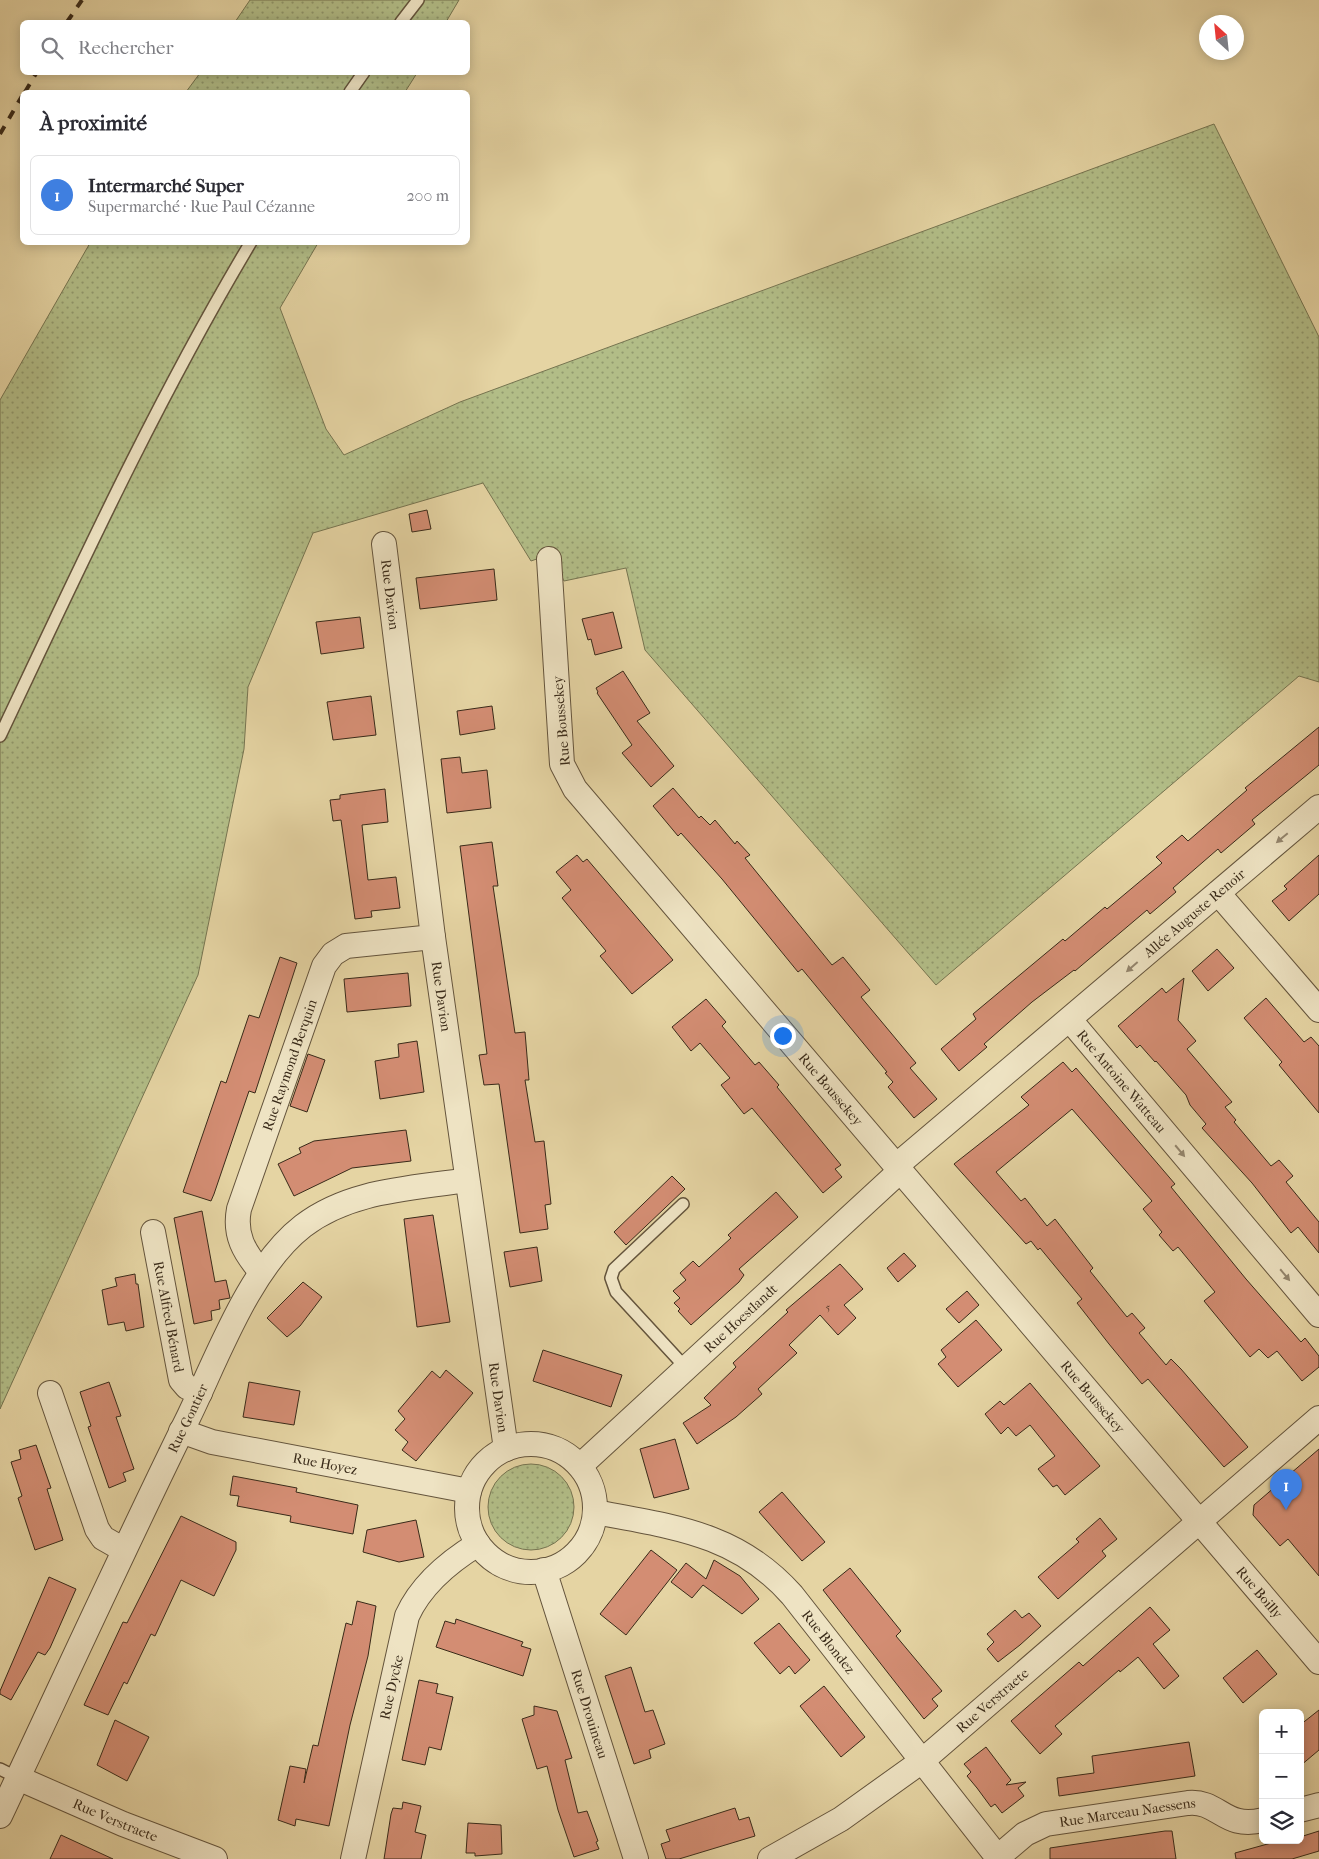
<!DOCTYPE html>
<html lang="fr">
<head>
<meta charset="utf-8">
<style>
	body { margin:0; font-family:"IM FELL French Canon",serif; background:#f7f7f7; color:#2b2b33 }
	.controls { position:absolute; right:15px; bottom:15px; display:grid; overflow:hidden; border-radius:8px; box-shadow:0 2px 12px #0003 }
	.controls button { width:45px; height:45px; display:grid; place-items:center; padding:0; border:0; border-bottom:1px solid #e1e1e2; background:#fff; color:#2b2b33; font:25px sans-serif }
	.compass { position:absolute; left:1199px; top:15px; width:45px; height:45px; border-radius:50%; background:#fff; box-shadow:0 2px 12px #0003; rotate:333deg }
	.you { position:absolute; left:782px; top:1035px; width:18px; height:18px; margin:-12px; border:4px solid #fff; border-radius:50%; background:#1a73e8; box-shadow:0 0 0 8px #1a73e833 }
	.badge { display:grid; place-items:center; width:32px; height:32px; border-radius:50%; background:#2563eb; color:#fff; font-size:16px; font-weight:700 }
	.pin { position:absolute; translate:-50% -41px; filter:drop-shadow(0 1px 2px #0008) }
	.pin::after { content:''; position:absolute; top:26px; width:18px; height:15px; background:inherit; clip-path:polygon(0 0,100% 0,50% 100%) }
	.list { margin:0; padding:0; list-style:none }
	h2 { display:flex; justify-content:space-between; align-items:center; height:65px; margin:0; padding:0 20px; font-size:21px }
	h2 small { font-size:16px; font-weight:400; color:#7c7c81 }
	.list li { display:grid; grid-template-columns:32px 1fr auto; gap:15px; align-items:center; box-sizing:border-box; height:80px; margin:0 10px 10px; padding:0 10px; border:1px solid #e1e1e2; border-radius:8px }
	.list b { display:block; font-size:19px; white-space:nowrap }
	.list p { margin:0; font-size:16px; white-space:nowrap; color:#7c7c81 }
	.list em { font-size:16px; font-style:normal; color:#7c7c81 }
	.icon { flex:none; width:28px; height:28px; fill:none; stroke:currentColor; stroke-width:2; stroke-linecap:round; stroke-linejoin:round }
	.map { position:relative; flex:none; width:1319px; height:1859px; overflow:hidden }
	.search { position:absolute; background:#fff; box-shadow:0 2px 12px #0003; left:20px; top:20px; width:450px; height:55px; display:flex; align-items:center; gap:12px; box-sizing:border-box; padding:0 18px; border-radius:8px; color:#7c7c81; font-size:19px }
	.panel { position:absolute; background:#fff; box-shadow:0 2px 12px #0003; left:20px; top:90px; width:450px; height:155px; border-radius:8px }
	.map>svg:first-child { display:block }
	.grass { fill:url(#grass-dots); stroke:#767450 }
	.building { fill:#d38d73; stroke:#392a19 }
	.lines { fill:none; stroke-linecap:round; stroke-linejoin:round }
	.lane-casing { stroke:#64543c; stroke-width:14 }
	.street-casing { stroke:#64543c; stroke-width:26 }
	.lane { stroke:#eee3c3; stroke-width:11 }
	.street { stroke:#eee3c3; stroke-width:24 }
	.rail { stroke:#392a19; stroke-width:4; stroke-dasharray:9 9; stroke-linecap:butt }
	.oneway { fill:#94866e }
	.labels { text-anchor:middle; stroke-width:4; stroke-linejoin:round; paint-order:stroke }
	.number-label { font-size:11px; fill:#604330 }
	.street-label { font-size:14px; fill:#392a19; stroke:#eee3c3 }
</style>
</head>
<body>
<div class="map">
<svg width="1319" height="1859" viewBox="0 0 1319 1859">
	<defs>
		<pattern id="grass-dots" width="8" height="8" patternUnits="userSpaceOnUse" patternTransform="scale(1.25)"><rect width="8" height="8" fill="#b2bd87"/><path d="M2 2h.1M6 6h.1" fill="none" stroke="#929a6e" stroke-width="1.8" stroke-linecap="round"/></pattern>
	</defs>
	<rect width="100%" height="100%" fill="#e5d4a3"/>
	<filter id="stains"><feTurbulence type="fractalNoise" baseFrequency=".004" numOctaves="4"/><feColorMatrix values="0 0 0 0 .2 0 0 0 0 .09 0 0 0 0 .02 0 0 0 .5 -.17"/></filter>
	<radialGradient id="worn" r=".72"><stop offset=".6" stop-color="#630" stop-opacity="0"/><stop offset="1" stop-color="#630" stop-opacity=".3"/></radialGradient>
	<g class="grass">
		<polygon points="250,0 459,0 446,22 235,22"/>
		<polygon points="200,73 417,73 405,92 186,92"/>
		<polygon points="1214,124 1319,337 1319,682 1299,676 936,985 645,650 626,568 564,581 551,554 531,561 483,483 313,533 248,687 244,749 198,975 0,1409 0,400 90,243 318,243 280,308 326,429 344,455 460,402"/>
		<circle cx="531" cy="1507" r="43"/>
	</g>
	<g class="building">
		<polygon points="427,510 431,529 412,532 409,514"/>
		<polygon points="494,569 497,600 420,609 416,578"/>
		<polygon points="613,612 622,648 595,655 591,639 588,640 582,619"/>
		<polygon points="360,617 364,648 321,654 316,622"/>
		<polygon points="623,671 650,713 637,721 674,766 651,787 622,753 632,745 597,693 598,692 596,688"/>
		<polygon points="371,696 376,735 333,740 327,702"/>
		<polygon points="492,706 495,729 460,735 457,711"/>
		<polygon points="1319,727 1319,765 1252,820 1255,824 1221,853 1218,849 1173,888 1176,892 1150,914 1147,910 1075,971 1074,970 1032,1002 984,1044 987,1047 959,1071 941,1049 976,1019 973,1014 1063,939 1065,941 1105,907 1107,909 1162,863 1156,857 1182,835 1188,841 1247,790 1245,788"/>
		<polygon points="460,757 462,773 487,770 491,808 447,813 441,759"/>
		<polygon points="673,788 699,818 701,816 710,825 715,820 735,844 737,841 750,855 745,858 832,965 843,957 870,990 861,997 916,1063 910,1068 937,1099 914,1118 888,1087 893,1082 885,1073 887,1072 802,969 798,972 722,879 681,833 678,836 653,806"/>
		<polygon points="385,789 388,822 362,825 368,880 396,877 400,908 371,911 372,917 355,919 341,820 333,821 330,800 340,799 340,795"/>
		<polygon points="492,842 498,886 493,886 515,1033 525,1032 529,1080 525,1080 535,1142 544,1141 551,1204 545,1205 548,1229 520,1233 499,1084 484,1085 479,1055 487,1054 460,846"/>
		<polygon points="577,855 583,862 587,859 673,960 632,994 600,956 606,951 562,898 571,890 556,872"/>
		<polygon points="1319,855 1319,894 1289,921 1272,901 1287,889 1284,886"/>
		<polygon points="1217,949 1234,968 1208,991 1192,971"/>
		<polygon points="280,957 297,963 255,1093 249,1091 214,1194 211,1201 183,1192 221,1081 226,1083 249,1015 259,1018"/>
		<polygon points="408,973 411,1006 347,1012 344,979"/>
		<polygon points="1184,978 1178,1020 1196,1041 1187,1049 1232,1102 1225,1107 1236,1120 1234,1122 1271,1166 1279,1160 1293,1176 1286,1182 1319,1222 1319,1253 1298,1227 1291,1233 1252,1183 1202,1128 1206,1124 1190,1105 1186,1095 1156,1061 1155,1062 1140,1045 1137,1048 1118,1026 1162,988 1166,993"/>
		<polygon points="1266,998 1304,1042 1311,1037 1319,1046 1319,1113 1279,1065 1282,1062 1244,1018"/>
		<polygon points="706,999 726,1022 722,1026 755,1065 759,1062 779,1085 777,1087 841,1165 835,1169 842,1177 823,1193 752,1108 744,1114 721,1085 730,1078 700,1043 691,1051 672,1027"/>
		<polygon points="417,1041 424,1092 380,1099 375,1061 399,1057 398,1044"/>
		<polygon points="308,1054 325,1060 307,1112 290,1106"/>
		<polygon points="1063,1062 1072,1072 1076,1068 1175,1184 1171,1187 1246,1279 1301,1342 1305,1338 1319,1356 1319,1367 1302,1381 1277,1351 1268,1358 1259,1349 1250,1357 1204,1301 1215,1292 1178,1247 1173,1251 1159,1235 1162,1232 1143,1209 1152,1201 1072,1109 996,1172 1021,1201 1025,1198 1047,1226 1055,1219 1093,1268 1090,1271 1127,1317 1132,1313 1145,1328 1139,1333 1166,1365 1171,1359 1181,1369 1248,1447 1224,1467 1148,1379 1142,1384 1109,1344 1077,1303 1082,1299 1040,1248 1038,1250 1031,1241 1026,1244 954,1164 1029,1105 1021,1097"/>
		<polygon points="406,1130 411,1161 352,1168 294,1196 278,1164 301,1153 299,1148 314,1141"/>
		<polygon points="672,1176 685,1189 626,1245 614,1232"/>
		<polygon points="776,1192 798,1217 739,1269 744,1275 739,1282 691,1325 678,1311 680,1309 674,1303 680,1298 673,1291 686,1280 680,1273 693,1261 699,1267 731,1238 728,1235"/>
		<polygon points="202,1211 215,1282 226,1280 230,1298 219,1300 220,1309 211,1311 212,1320 194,1324 174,1218"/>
		<polygon points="433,1215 450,1322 417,1327 404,1219"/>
		<polygon points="537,1247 542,1281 510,1287 504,1252"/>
		<polygon points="904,1253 916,1266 898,1282 887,1268"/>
		<polygon points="840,1264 863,1289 844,1305 856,1318 838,1335 820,1315 789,1345 797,1353 758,1389 762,1394 736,1417 697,1444 683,1423 711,1405 704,1398 736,1367 733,1363 788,1312 786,1310"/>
		<polygon points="135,1274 136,1284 138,1284 144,1327 126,1331 124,1322 108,1325 102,1290 117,1286 115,1278"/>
		<polygon points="303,1282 322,1297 300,1326 287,1337 267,1318"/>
		<polygon points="967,1291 979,1305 959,1323 946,1309"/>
		<polygon points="976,1320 1002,1350 958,1387 938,1364 946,1357 941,1350"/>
		<polygon points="543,1350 622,1375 611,1407 533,1381"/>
		<polygon points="446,1370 473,1393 416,1461 402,1450 408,1442 395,1430 405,1419 398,1411 432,1371 440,1378"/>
		<polygon points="109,1382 121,1416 116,1417 134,1469 123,1473 126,1481 109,1488 88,1427 91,1426 80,1392"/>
		<polygon points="249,1382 300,1391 294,1425 243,1417"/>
		<polygon points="1030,1383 1100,1466 1065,1495 1057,1485 1053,1487 1038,1469 1055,1456 1030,1425 1016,1436 1008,1427 1001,1434 985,1414 1000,1401 1004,1405"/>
		<polygon points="675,1439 689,1489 654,1498 640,1449"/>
		<polygon points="36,1445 51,1488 47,1489 63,1540 35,1550 18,1498 22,1496 11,1462 21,1459 19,1450"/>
		<polygon points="1319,1449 1319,1576 1288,1539 1280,1546 1253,1515 1254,1505"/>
		<polygon points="233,1476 297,1488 296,1492 358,1505 353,1534 290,1522 291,1516 237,1506 239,1496 230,1495"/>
		<polygon points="782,1492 825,1542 802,1561 759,1512"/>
		<polygon points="181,1516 236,1542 236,1550 214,1596 181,1580 155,1636 151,1634 127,1684 124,1682 108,1715 84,1705 123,1622 127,1623"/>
		<polygon points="1100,1518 1117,1539 1102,1551 1106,1556 1058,1599 1038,1577 1079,1542 1076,1539"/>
		<polygon points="416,1520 424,1557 399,1562 363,1552 367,1530"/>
		<polygon points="651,1550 677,1570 626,1635 600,1614"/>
		<polygon points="714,1560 740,1576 759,1599 742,1614 703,1585 692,1598 671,1582 686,1563 706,1579"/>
		<polygon points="850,1568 901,1631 896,1636 942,1691 932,1699 938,1706 924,1719 823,1590"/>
		<polygon points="49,1577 76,1589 50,1648 45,1655 38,1652 11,1700 0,1694 0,1691"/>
		<polygon points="357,1601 376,1606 368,1656 350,1725 329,1826 296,1819 295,1826 278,1820 290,1766 306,1769 304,1783 313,1745 318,1746 346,1623 352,1625"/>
		<polygon points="1150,1607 1170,1630 1153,1644 1179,1676 1164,1689 1138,1657 1120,1672 1119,1670 1055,1726 1062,1734 1040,1754 1011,1721 1079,1662 1083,1666"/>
		<polygon points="1015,1610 1022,1618 1029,1613 1041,1626 1020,1645 998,1662 987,1649 994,1642 987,1634"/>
		<polygon points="456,1619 523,1642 521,1646 531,1649 523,1676 436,1647 445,1621 455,1624"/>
		<polygon points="779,1623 810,1660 795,1674 789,1666 780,1674 754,1643"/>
		<polygon points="1257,1650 1277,1674 1243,1703 1223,1678"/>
		<polygon points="631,1667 645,1712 653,1710 665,1744 649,1750 651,1758 634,1764 605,1676"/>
		<polygon points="419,1680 438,1684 436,1693 453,1697 441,1750 429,1747 425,1765 402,1760"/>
		<polygon points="824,1686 865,1737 841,1757 800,1706"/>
		<polygon points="534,1706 557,1711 572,1758 565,1760 578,1813 587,1811 598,1841 596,1842 599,1849 574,1857 558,1810 547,1766 537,1769 522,1719 534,1715"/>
		<polygon points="1319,1710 1319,1750 1300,1766 1300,1725"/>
		<polygon points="115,1720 149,1737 127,1781 97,1765"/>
		<polygon points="1189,1742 1195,1776 1059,1796 1057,1778 1094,1773 1092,1756"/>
		<polygon points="986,1747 1011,1780 1006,1785 1026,1782 1018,1788 1024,1796 1002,1813 995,1804 991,1807 977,1788 967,1776 971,1772 964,1764"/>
		<polygon points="403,1802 421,1806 415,1832 426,1835 421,1859 384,1859 391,1814 393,1808 402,1809"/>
		<polygon points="735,1808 739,1820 749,1817 755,1836 679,1859 666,1859 661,1844 670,1841 666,1830"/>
		<polygon points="468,1823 501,1825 502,1854 475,1856 475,1853 466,1853"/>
		<polygon points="1165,1831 1172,1831 1176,1859 1050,1859 1050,1848"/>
		<polygon points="1319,1831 1319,1851 1292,1859 1236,1859 1235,1853 1282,1840 1300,1840 1300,1837"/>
		<polygon points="61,1835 113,1859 50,1859"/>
	</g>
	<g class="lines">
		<defs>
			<g id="lane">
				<polyline points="401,22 418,0"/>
				<polyline points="350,92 364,72"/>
				<path d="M 0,736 C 79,569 156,401 251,242"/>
				<polyline points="683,1204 614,1269 611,1278 616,1292 686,1368"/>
				<polyline points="0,1769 18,1778"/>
			</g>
			<g id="street">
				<path id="s1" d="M 384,544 L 433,937 L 506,1449"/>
				<path id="s2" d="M 549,559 L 562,764 L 575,789 L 1319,1662"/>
				<polyline points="1218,893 1319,1010"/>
				<path id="s3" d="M 1070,1020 L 1319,1315"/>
				<path id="s4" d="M 896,1166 L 1319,807"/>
				<path id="s5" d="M 153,1232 L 181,1380 L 187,1387 L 200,1393"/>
				<path id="s6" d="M 261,1272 C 244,1252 234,1235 239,1209 L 324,966 L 333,954 L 346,946 L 433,937"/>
				<polyline points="50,1393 97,1529 103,1538 124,1550"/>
				<path id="s7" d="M 181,1431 L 212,1442 L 469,1491"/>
				<circle cx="531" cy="1508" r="64"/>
				<path id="s8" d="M 580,1466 L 900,1171"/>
				<path id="s9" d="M 595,1512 C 673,1527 737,1533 792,1595 L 999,1859"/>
				<path id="s10" d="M 544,1570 L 636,1859"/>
				<path id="s11" d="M 18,1778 L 123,1824 L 215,1859"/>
				<polyline points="1300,1810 1319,1805"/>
				<path id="s12" d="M 0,1816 C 63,1682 124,1548 189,1416 C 218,1356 250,1267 303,1226 C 350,1190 410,1189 467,1180"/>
				<path id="s13" d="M 998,1857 L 1025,1834 L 1046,1824 L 1188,1803 C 1219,1800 1224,1830 1263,1820"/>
				<path id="s14" d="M 353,1859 L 407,1616 C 421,1585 450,1561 478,1544"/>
				<path id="s15" d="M 770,1859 L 841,1819 L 922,1761 L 1319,1418"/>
			</g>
		</defs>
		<use href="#lane" class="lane-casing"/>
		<use href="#street" class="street-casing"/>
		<use href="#lane" class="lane"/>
		<use href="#street" class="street"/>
		<g class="rail">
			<polyline points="67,22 82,0"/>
			<polyline points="25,92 37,72"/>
			<polyline points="0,134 22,96"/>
		</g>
	</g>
	<defs><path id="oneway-solid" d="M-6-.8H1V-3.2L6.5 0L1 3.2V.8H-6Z" transform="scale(1.25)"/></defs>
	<g class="oneway">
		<use href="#oneway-solid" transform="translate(1282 838) rotate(140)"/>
		<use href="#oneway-solid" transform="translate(1132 967) rotate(139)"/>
		<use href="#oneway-solid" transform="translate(1180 1151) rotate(50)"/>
		<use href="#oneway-solid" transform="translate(1285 1275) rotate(50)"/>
	</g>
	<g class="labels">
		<g class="number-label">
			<text x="828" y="1311">5</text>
		</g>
		<g class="street-label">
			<text dy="5" stroke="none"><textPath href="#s1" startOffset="51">Rue Davion</textPath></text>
			<text transform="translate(561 721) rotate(-95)" y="5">Rue Boussekey</text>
			<text dy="5" stroke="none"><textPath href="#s4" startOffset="391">Allée Auguste Renoir</textPath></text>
			<text dy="5" stroke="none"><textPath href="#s1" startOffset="456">Rue Davion</textPath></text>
			<text dy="5" stroke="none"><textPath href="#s6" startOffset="222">Rue Raymond Berquin</textPath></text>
			<text dy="5" stroke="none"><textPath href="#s3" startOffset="80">Rue Antoine Watteau</textPath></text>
			<text dy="5" stroke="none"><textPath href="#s2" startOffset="628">Rue Boussekey</textPath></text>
			<text dy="5" stroke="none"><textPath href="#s5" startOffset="86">Rue Alfred Bénard</textPath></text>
			<text dy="5" stroke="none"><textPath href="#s8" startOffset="218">Rue Hoestlandt</textPath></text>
			<text dy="5" stroke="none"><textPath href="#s2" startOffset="1032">Rue Boussekey</textPath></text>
			<text dy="5" stroke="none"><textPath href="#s1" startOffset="861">Rue Davion</textPath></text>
			<text dy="5" stroke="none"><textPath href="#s12" startOffset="440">Rue Gontier</textPath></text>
			<text dy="5" stroke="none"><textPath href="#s7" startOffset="148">Rue Hoyez</textPath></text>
			<text dy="5" stroke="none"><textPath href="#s2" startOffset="1289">Rue Boilly</textPath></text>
			<text dy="5" stroke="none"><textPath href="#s9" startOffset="278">Rue Blondez</textPath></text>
			<text dy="5" stroke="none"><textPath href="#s14" startOffset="176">Rue Dycke</textPath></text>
			<text dy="5" stroke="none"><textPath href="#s15" startOffset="274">Rue Verstraete</textPath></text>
			<text dy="5" stroke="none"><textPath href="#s10" startOffset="151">Rue Drouineau</textPath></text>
			<text dy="5" stroke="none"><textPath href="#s13" startOffset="141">Rue Marceau Naessens</textPath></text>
			<text dy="5" stroke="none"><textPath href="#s11" startOffset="106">Rue Verstraete</textPath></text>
		</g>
	</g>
	<rect width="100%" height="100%" filter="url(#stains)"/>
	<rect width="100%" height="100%" fill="url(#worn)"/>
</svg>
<div class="controls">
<button>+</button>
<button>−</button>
<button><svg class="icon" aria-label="layers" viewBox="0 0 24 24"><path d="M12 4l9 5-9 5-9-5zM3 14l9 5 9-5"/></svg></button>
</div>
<svg class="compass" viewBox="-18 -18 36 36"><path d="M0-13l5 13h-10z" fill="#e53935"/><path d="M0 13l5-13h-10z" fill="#7c7c81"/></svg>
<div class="you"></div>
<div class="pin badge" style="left:1286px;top:1510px;background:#3f7fe0">1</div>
<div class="search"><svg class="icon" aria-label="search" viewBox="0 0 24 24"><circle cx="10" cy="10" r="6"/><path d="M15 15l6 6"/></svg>Rechercher</div>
<section class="panel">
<h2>À proximité<small></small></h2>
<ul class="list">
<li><span class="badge" style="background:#3f7fe0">1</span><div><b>Intermarché Super</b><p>Supermarché · Rue Paul Cézanne</p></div><em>200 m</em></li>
</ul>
</section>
</div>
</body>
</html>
